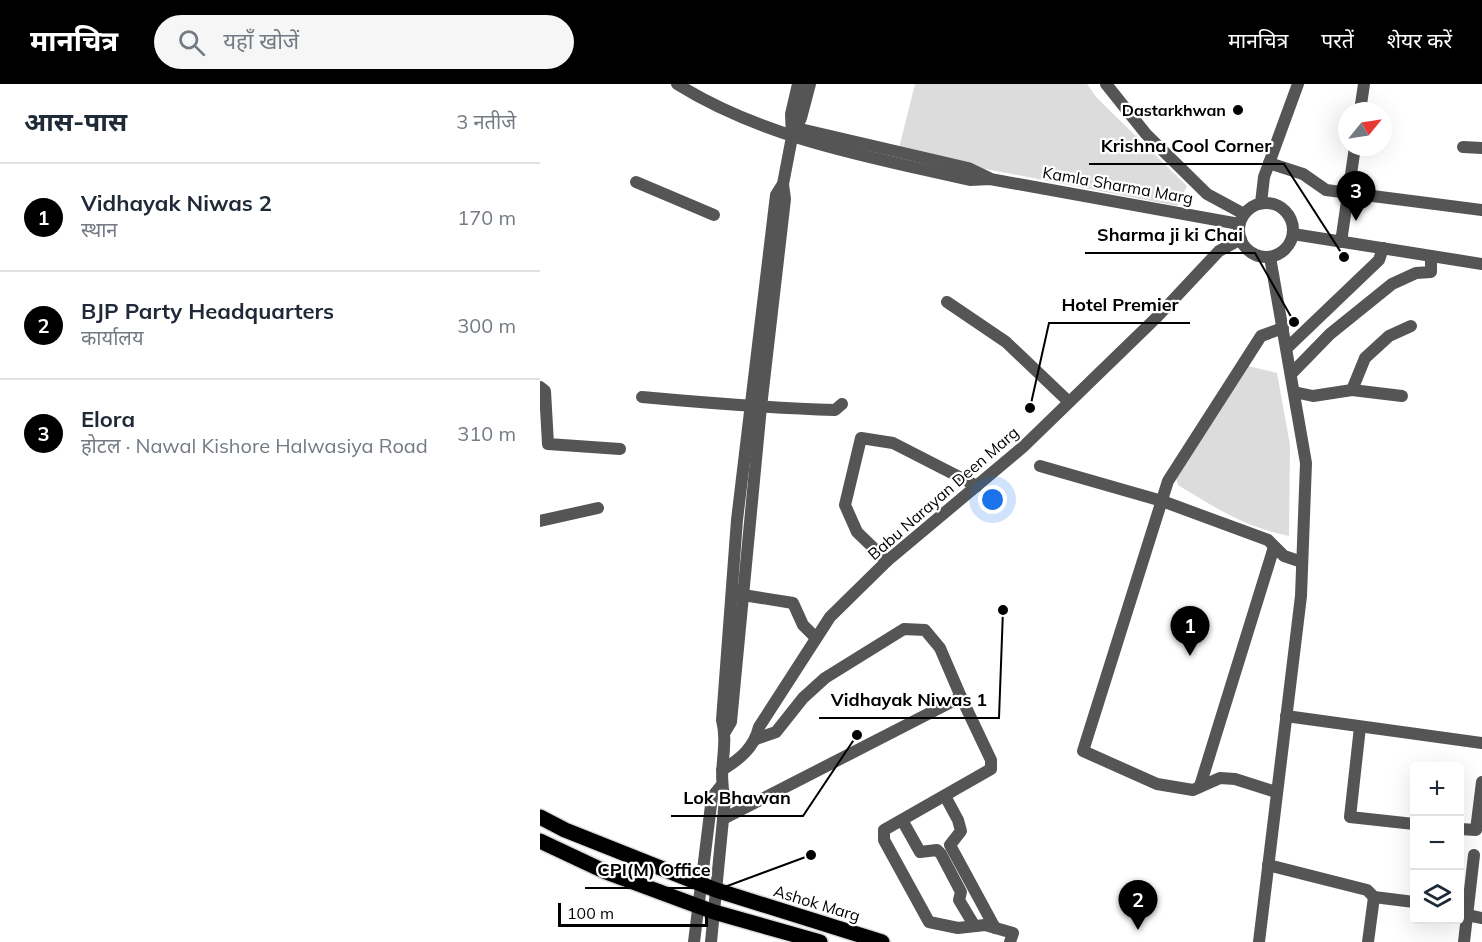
<!DOCTYPE html>
<html lang="hi">
<head>
<meta charset="utf-8">
<style>
	body { margin:0; font-family:Mulish,"Noto Sans Devanagari",sans-serif; background:#f6f6f7; color:#1f2937 }
	.controls { position:absolute; right:18px; bottom:18px; display:grid; overflow:hidden; border-radius:6px; box-shadow:0 6px 24px #0002 }
	.controls button { width:54px; height:54px; display:grid; place-items:center; padding:0; border:0; border-bottom:2px solid #e0e1e3; background:#fff; color:#1f2937; font:30px sans-serif }
	.compass { position:absolute; left:798px; top:18px; width:54px; height:54px; border-radius:50%; background:#fff; box-shadow:0 6px 24px #0002; rotate:60deg }
	.scale { position:absolute; left:18px; bottom:15px; width:150px; box-sizing:border-box; padding-left:6px; border:3px solid #000; border-top:0; font-size:16px; line-height:21px; white-space:nowrap; color:#000; -webkit-text-stroke:4px #fff; paint-order:stroke }
	.you { position:absolute; left:453px; top:416px; width:21px; height:21px; margin:-15px; border:4px solid #fff; border-radius:50%; background:#1a73e8; box-shadow:0 0 0 9px #1a73e833 }
	.badge { display:grid; place-items:center; width:39px; height:39px; border-radius:50%; background:#000; color:#fff; font-size:20px; font-weight:700 }
	.pin { position:absolute; translate:-50% -50px; filter:drop-shadow(0 2px 3px #0008) }
	.pin::after { content:''; position:absolute; top:32px; width:21px; height:18px; background:inherit; clip-path:polygon(0 0,100% 0,50% 100%) }
	.list { margin:0; padding:0; list-style:none }
	h2 { display:flex; justify-content:space-between; align-items:center; height:78px; margin:0; padding:0 24px; font-size:26px }
	h2 small { font-size:20px; font-weight:400; color:#747a83 }
	.list li { display:grid; grid-template-columns:39px 1fr auto; gap:18px; align-items:center; box-sizing:border-box; height:108px; padding:0 24px; border-top:2px solid #e0e1e3 }
	.list b { display:block; font-size:22px; white-space:nowrap }
	.list p { margin:0; font-size:20px; white-space:nowrap; color:#747a83 }
	.list em { font-size:20px; font-style:normal; color:#747a83 }
	.icon { flex:none; width:33px; height:33px; fill:none; stroke:currentColor; stroke-width:2; stroke-linecap:round; stroke-linejoin:round }
	.map { position:relative; flex:none; width:942px; height:858px; overflow:hidden }
	header { display:flex; align-items:center; gap:36px; box-sizing:border-box; height:84px; padding:0 30px; background:#000; color:#fff }
	header strong { font-size:28px }
	nav { display:flex; gap:33px; margin-inline-start:auto; font-size:21px }
	.search { width:420px; height:54px; background:#f6f6f7; display:flex; align-items:center; gap:15px; box-sizing:border-box; padding:0 21px; border-radius:33px; color:#747a83; font-size:22px }
	main { display:flex }
	aside { flex:1; background:#fff }
	.map>svg:first-child { display:block }
	.green { fill:#dcdcdc }
	.lines { fill:none; stroke-linecap:round; stroke-linejoin:round }
	.major-casing { stroke:#dbdbdb; stroke-width:18 }
	.minor { stroke:#555; stroke-width:12 }
	.major { stroke:#000; stroke-width:15 }
	.poi-dot { fill:#000; stroke:#fff; stroke-width:2 }
	.labels { text-anchor:middle; stroke-width:4.5; stroke-linejoin:round; paint-order:stroke }
	.poi-label { font-size:16px; font-weight:bold; fill:#000; stroke:#fff; text-anchor:end }
	.street-label { font-size:16px; fill:#000; stroke:#fff }
	.leader { fill:none; stroke:#000; stroke-width:2 }
	.callout-dot { fill:#000; stroke:#fff; stroke-width:2 }
	.callout-label { font-size:18px; text-anchor:middle; font-weight:bold; fill:#000; stroke:#fff; stroke-width:4.5; stroke-linejoin:round; paint-order:stroke }
</style>
</head>
<body>
<header>
<strong>मानचित्र</strong>
<div class="search"><svg class="icon" aria-label="search" viewBox="0 0 24 24"><circle cx="10" cy="10" r="6"/><path d="M15 15l6 6"/></svg>यहाँ खोजें</div>
<nav><a>मानचित्र</a><a>परतें</a><a>शेयर करें</a></nav>
</header>
<main>
<aside>
<h2>आस-पास<small>3 नतीजे</small></h2>
<ul class="list">
<li><span class="badge">1</span><div><b>Vidhayak Niwas 2</b><p>स्थान</p></div><em>170 m</em></li>
<li><span class="badge">2</span><div><b>BJP Party Headquarters</b><p>कार्यालय</p></div><em>300 m</em></li>
<li><span class="badge">3</span><div><b>Elora</b><p>होटल · Nawal Kishore Halwasiya Road</p></div><em>310 m</em></li>
</ul>
</aside>
<div class="map">
<svg width="942" height="858" viewBox="0 0 942 858">
	<rect width="100%" height="100%" fill="#fff"/>
	<g class="green">
		<polygon points="375,0 547,0 557,14 647,102 637,122 358,68"/>
		<path d="M 708,282 L 737,289 L 750,361 L 749,452 C 704,443 676,424 638,401 L 636,394 Z"/>
	</g>
	<g class="lines">
		<defs>
			<g id="major">
				<polyline points="0,733 25,746 176,806 342,858"/>
				<polyline points="0,757 66,788 174,828 280,858"/>
			</g>
		</defs>
		<use href="#major" class="major-casing"/>
		<g class="minor">
			<path d="M 137,0 C 225,55 330,73 430,96 L 450,95 L 699,140"/>
			<polyline points="566,0 606,50 667,110 704,130"/>
			<polyline points="820,27 824,0"/>
			<polyline points="256,44 428,84 449,94"/>
			<polyline points="254,49 261,34 270,0"/>
			<polyline points="923,63 942,64"/>
			<polyline points="729,79 763,90 786,106 942,126"/>
			<polyline points="96,98 174,131"/>
			<circle cx="726" cy="146" r="27"/>
			<polyline points="721,119 724,93 758,0"/>
			<polyline points="753,150 942,180"/>
			<polyline points="801,158 815,63"/>
			<polyline points="407,218 466,258 529,318"/>
			<polyline points="747,264 839,176 843,164"/>
			<polyline points="751,290 790,250 852,200 876,189 891,188 891,172"/>
			<polyline points="0,303 5,307 8,360 80,365"/>
			<polyline points="812,306 825,274 849,252 871,242"/>
			<polyline points="754,308 773,312 812,306 862,312"/>
			<path d="M 102,313 C 167,319 231,324 295,326 L 302,320"/>
			<polyline points="500,382 622,417 728,456 744,472 762,478"/>
			<polyline points="0,437 58,424"/>
			<polyline points="347,477 317,448 305,421 321,354 353,359 437,402"/>
			<polyline points="197,510 253,519 263,541 276,554"/>
			<polyline points="746,632 942,659"/>
			<polyline points="820,643 810,733 874,740"/>
			<polyline points="185,648 191,638 221,323 245,115 243,100 252,53 251,30 258,0"/>
			<polyline points="216,655 236,648 263,614 285,594 364,545 385,546 400,564 421,613"/>
			<path d="M 182,686 C 200,675 214,664 219,643 L 290,533 L 347,477 L 483,363 L 617,233 L 679,167 L 701,155"/>
			<polyline points="660,702 734,463"/>
			<polyline points="736,708 695,695 680,694 653,706 617,700 543,667 628,397 721,252 743,244"/>
			<polyline points="405,712 418,736 421,747 410,761 455,844"/>
			<polyline points="183,735 421,613 451,676 451,685 344,746 344,756 389,838 418,844 445,841 473,849 470,858"/>
			<polyline points="362,736 380,768 397,766 401,770 421,808 419,816 434,841"/>
			<polyline points="920,745 936,746 942,698"/>
			<polyline points="728,781 827,806 834,813"/>
			<polyline points="927,831 942,834"/>
			<polyline points="154,858 172,713 181,702"/>
			<path d="M 171,858 L 185,715 C 177,687 189,663 182,636 L 197,436 L 236,111 L 243,100"/>
			<polyline points="719,858 761,512 766,379 730,173"/>
			<polyline points="828,858 834,813 874,818"/>
			<polyline points="924,858 934,771"/>
		</g>
		<use href="#major" class="major"/>
	</g>
	<circle class="poi-dot" cx="698" cy="26" r="6"/>
	<g class="labels">
		<g class="poi-label">
			<text x="686" y="32">Dastarkhwan</text>
		</g>
		<g class="street-label">
			<text transform="translate(578 101) rotate(10)" y="6">Kamla Sharma Marg</text>
			<text transform="translate(403 409) rotate(-41)" y="6">Babu Narayan Deen Marg</text>
			<text transform="translate(277 819) rotate(17)" y="6">Ashok Marg</text>
		</g>
	</g>
	<path class="leader" d="M804 173L744 80H549M754 238L715 169H545M490 324L509 239H650M463 526L459 634H279M317 651L263 732H131M271 771L182 804H45"/>
	<g class="callout-dot">
		<circle cx="804" cy="173" r="6"/>
		<circle cx="754" cy="238" r="6"/>
		<circle cx="490" cy="324" r="6"/>
		<circle cx="463" cy="526" r="6"/>
		<circle cx="317" cy="651" r="6"/>
		<circle cx="271" cy="771" r="6"/>
	</g>
	<g class="callout-label">
		<text x="646" y="68">Krishna Cool Corner</text>
		<text x="630" y="157">Sharma ji ki Chai</text>
		<text x="580" y="227">Hotel Premier</text>
		<text x="369" y="622">Vidhayak Niwas 1</text>
		<text x="197" y="720">Lok Bhawan</text>
		<text x="114" y="792">CPI(M) Office</text>
	</g>
</svg>
<div class="controls">
<button>+</button>
<button>−</button>
<button><svg class="icon" aria-label="layers" viewBox="0 0 24 24"><path d="M12 4l9 5-9 5-9-5zM3 14l9 5 9-5"/></svg></button>
</div>
<svg class="compass" viewBox="-18 -18 36 36"><path d="M0-13l5 13h-10z" fill="#e53935"/><path d="M0 13l5-13h-10z" fill="#747a83"/></svg>
<div class="scale">100 m</div>
<div class="you"></div>
<div class="pin badge" style="left:650px;top:572px">1</div>
<div class="pin badge" style="left:598px;top:846px">2</div>
<div class="pin badge" style="left:816px;top:137px">3</div>
</div>
</main>
</body>
</html>
